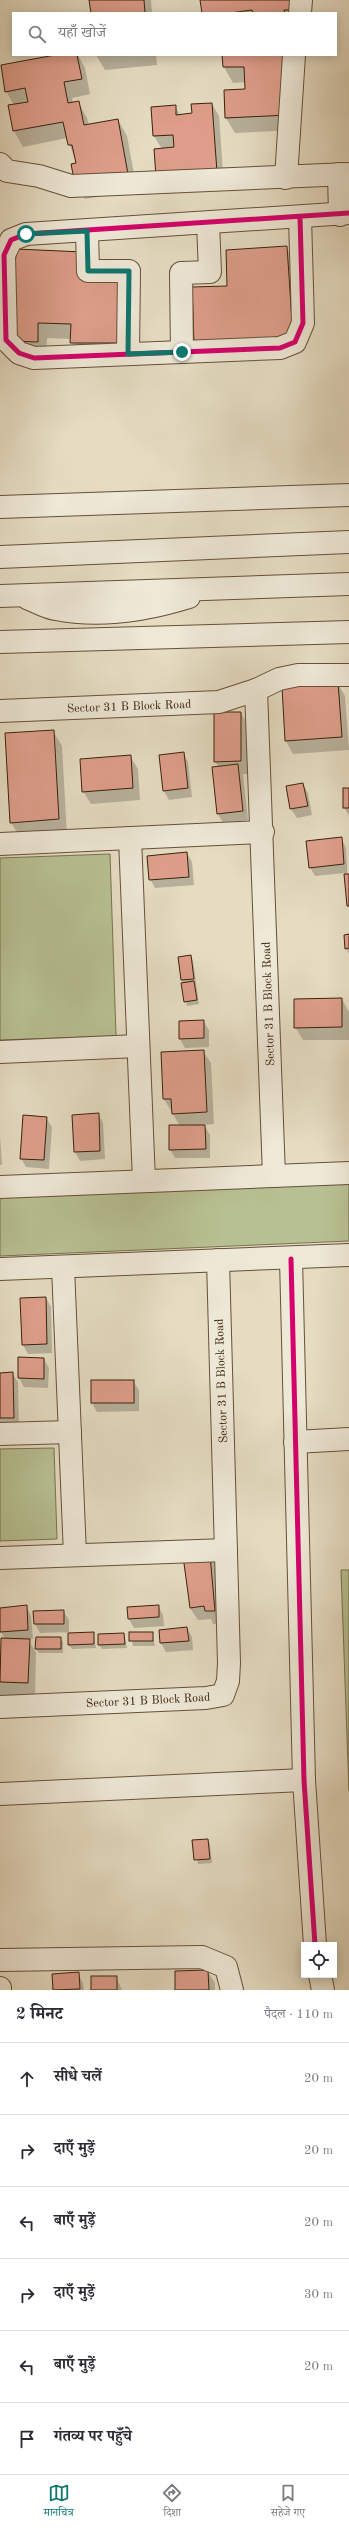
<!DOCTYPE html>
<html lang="hi">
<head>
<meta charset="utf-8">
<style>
	body { margin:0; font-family:"Old Standard TT","Noto Serif Devanagari",serif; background:#f7f7f7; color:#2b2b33 }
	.controls { position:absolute; right:12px; bottom:12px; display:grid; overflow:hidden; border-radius:0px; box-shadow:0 2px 10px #0003 }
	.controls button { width:36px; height:36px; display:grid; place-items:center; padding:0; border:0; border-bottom:1px solid #e1e1e2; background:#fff; color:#2b2b33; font:20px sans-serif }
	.stop { position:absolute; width:12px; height:12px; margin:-9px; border:3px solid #0f766e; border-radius:50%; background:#fff }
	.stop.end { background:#0f766e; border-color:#fff; box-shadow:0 1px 4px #0008 }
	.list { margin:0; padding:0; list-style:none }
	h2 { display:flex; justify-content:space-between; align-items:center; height:52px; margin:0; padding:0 16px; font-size:17px }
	h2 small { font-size:13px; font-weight:400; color:#7c7c81 }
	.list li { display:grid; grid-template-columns:26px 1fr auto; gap:12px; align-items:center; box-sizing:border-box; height:72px; padding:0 16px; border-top:1px solid #e1e1e2 }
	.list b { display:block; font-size:15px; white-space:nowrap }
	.list em { font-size:13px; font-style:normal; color:#7c7c81 }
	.icon { flex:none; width:22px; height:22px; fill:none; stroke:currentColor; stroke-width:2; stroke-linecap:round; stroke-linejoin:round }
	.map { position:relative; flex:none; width:349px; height:1990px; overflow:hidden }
	.search { position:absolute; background:#fff; box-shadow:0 2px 10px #0003; left:12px; right:12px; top:12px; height:44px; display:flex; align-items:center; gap:10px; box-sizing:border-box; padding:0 14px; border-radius:0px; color:#7c7c81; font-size:15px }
	.sheet { height:484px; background:#fff }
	nav { display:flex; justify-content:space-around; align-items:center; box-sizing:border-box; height:56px; border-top:1px solid #e1e1e2; background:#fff; font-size:11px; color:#7c7c81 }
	nav a { display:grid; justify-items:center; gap:2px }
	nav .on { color:#0f766e }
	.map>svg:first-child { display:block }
	.green { fill:#b7c092; stroke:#79714e }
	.shadow { fill:#0003 }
	.building { fill:#de9e8b; stroke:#3b220b }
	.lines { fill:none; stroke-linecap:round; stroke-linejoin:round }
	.minor-casing { stroke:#665039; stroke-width:24 }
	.minor { stroke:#eee8d7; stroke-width:22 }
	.cycleway-casing { stroke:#eee8d7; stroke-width:8 }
	.cycleway { stroke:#d6006c; stroke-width:5 }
	.route { stroke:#0f766e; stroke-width:5 }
	.labels { text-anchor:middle; stroke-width:3; stroke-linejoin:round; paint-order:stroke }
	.street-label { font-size:12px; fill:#3b220b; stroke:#eee8d7 }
</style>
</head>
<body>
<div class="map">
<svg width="349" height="1990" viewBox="0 0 349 1990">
	<rect width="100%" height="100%" fill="#e5dcc2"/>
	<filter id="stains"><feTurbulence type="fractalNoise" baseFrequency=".005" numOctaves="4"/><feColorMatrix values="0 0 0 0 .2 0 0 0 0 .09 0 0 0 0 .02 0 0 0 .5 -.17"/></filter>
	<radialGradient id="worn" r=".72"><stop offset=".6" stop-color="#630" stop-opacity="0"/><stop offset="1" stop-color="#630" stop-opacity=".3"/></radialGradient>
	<g class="green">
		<polygon points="110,854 116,1036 0,1040 0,858"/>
		<polygon points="349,1181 349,1241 0,1256 0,1196"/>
		<polygon points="54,1448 57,1539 0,1541 0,1449"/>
		<polygon points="341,1570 349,1570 349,1791"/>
	</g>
	<g class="shadow">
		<polygon points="90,0 151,0 152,13 92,13"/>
		<polygon points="201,0 297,0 299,13 203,13"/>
		<polygon points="61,55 78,55 85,68 90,94 72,98 73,103 78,102 87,118 89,125 118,120 127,136 137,190 85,199 76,184 77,164 67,138 23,147 14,131 9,106 14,105 6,91"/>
		<polygon points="96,55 156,55 157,65 105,70"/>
		<polygon points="223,55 265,55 298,130 235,133 226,118 246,90 246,82 233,83 224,67"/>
		<polygon points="212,104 219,116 224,185 162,149 154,136 175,106 180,115 193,114"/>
		<polygon points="286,247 295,262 301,352 204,359 228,287"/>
		<polygon points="82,253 129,359 80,359 71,339 47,338 46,357 13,341"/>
		<polygon points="338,684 345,696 349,750 293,754 286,741"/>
		<polygon points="241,713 248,725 248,774 243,774 248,820 223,823 218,814 219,768 215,761"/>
		<polygon points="53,731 62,746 67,835 20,838 11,822"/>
		<polygon points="183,753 188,762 192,797 169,800 164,791 160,756"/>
		<polygon points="130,756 138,769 140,800 91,804 83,791"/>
		<polygon points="303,784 308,793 312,815 297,818 291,809"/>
		<polygon points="349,789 349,816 344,807"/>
		<polygon points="341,838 346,848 349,908 345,873 315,876 310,867"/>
		<polygon points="187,853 192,862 194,885 155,888 150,879"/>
		<polygon points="349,935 349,954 346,948"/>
		<polygon points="191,956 193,961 199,1004 187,1006 182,980"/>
		<polygon points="342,999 349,1012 349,1040 303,1040 295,1027"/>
		<polygon points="203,1021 209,1030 209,1047 185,1048 180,1039"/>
		<polygon points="203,1051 211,1063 214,1124 204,1125 210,1135 210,1158 175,1158 170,1149 180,1126 164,1099 162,1053"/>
		<polygon points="98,1114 103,1123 105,1159 80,1161 75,1152"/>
		<polygon points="46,1118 52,1127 49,1169 26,1167 21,1158"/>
		<polygon points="0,1136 2,1165 0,1165"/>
		<polygon points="46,1298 51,1307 52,1353 28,1354 23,1345"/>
		<polygon points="44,1359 49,1368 48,1388 24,1387 19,1378"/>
		<polygon points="12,1373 18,1382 19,1426 0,1427 0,1374"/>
		<polygon points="133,1381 139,1390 139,1411 97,1412 92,1403"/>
		<polygon points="210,1556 217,1568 222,1624 213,1624 211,1619 198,1620 190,1608"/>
		<polygon points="26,1606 31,1616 33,1639 28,1639 36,1653 35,1696 0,1695 0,1662 5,1639 1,1632 0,1609"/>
		<polygon points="158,1606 163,1615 164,1626 134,1628 129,1619 128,1608"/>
		<polygon points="63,1611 69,1620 69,1634 93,1633 96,1648 72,1649 69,1645 69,1632 40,1633 35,1624"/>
		<polygon points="187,1628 192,1637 193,1650 166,1652 161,1643 160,1631"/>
		<polygon points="130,1633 152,1633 155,1646 133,1646"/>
		<polygon points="124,1634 127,1648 102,1649 99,1645"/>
		<polygon points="60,1638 63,1642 63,1653 39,1653 36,1649"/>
		<polygon points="208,1840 210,1844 212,1863 198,1864 193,1841"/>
		<polygon points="207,1971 215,1983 215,1990 176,1990"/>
		<polygon points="78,1974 83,1983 84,1990 54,1990 53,1975"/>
		<polygon points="116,1977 122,1990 92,1990"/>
	</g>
	<g class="building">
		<polygon points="89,0 144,0 145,13 91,13"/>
		<polygon points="200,0 290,0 291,10 284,10 285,13 253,13 252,10 230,13 202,13"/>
		<polygon points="55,55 77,55 82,79 64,82 68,103 79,101 84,125 118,119 128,174 75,184 71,164 76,163 72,145 68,145 63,122 13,131 8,105 28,102 25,88 5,92 1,65"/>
		<polygon points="222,55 287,55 289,115 225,118 224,90 245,89 244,67 223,67"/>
		<polygon points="212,103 217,172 156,177 154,149 174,147 173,135 153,136 151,107 176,105 176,115 192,113 191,104"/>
		<polygon points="287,246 293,336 194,343 192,287 227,286 226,250"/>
		<polygon points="16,249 83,252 123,277 120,343 70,343 71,324 38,323 38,342 12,341"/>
		<polygon points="338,682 342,737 285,741 282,687"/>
		<polygon points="214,712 241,712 241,761 214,762"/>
		<polygon points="54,730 59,819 10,823 5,733"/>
		<polygon points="184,752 188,788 163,791 159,755"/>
		<polygon points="131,755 133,788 82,792 80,759"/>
		<polygon points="238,764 243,811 217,814 212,767"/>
		<polygon points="303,783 308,806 290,809 286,786"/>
		<rect x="343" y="788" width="6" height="20"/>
		<polygon points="342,837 344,864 309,868 306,841"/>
		<polygon points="187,852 189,877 149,880 147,856"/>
		<polygon points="344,874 349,874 349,906 347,906"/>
		<polygon points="349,934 349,948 345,949 344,935"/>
		<polygon points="191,955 194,979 181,980 178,957"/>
		<polygon points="194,981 197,1000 184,1002 181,983"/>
		<polygon points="342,998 342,1027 294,1028 294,999"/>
		<polygon points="204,1020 204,1038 179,1039 179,1021"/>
		<polygon points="204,1050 207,1112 172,1114 171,1099 163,1099 161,1052"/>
		<polygon points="99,1113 100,1151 74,1152 72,1115"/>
		<polygon points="23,1115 47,1117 44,1160 20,1159"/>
		<polygon points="169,1125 205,1125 206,1149 169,1150"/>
		<polygon points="46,1297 47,1344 22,1345 20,1298"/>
		<polygon points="18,1357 44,1358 44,1379 18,1378"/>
		<polygon points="13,1372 14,1418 0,1418 0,1373"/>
		<rect x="91" y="1380" width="43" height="23"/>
		<polygon points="210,1555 215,1611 205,1611 204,1606 190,1608 183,1556"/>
		<polygon points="27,1605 28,1630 0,1632 0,1608"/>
		<polygon points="159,1605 159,1617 128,1619 127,1607"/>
		<polygon points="64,1610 64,1624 34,1624 33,1611"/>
		<polygon points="187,1627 189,1641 160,1643 159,1630"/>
		<polygon points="94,1632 94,1644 68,1645 68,1633"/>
		<rect x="129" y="1632" width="24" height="9"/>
		<polygon points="124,1633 125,1644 98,1645 98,1634"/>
		<polygon points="36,1637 61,1637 61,1649 35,1649"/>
		<polygon points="1,1638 30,1639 28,1683 0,1682"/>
		<polygon points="208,1839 210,1859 194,1860 192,1840"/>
		<polygon points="208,1970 209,1990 175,1990 175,1971"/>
		<polygon points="79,1972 80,1989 53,1990 52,1974"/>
		<rect x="91" y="1976" width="26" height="14"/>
	</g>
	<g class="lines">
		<defs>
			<g id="minor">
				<polyline points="300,13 301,0"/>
				<polyline points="0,164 7,171 39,176 71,186 349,174"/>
				<polyline points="339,174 340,215"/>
				<polyline points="286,178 294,55"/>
				<polyline points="300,217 303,323 295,342 280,348 34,358 19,353 6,340 4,255 11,240 26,234 349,213"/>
				<polyline points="87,231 88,271 129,271 128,354"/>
				<polyline points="182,352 181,273 210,272 208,223"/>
				<polyline points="0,507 349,495"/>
				<polyline points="0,557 349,542"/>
				<polyline points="0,596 349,584"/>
				<path d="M 27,598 C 37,602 47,608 56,609 C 100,618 147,610 189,597"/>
				<polyline points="0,642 349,632"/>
				<polyline points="256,690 274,1176"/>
				<polyline points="0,711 219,702 256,690 279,679 298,675 349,675"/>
				<polyline points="130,838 144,1181"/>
				<polyline points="0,844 263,832"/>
				<polyline points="0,1052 138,1046"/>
				<polyline points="0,1187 349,1173"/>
				<polyline points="291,1259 304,1780 315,1945"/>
				<polyline points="63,1267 75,1555"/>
				<polyline points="0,1269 349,1255"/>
				<polyline points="0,1434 70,1432"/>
				<polyline points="295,1442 349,1439"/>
				<polyline points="0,1558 226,1550"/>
				<polyline points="0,1707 206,1698 223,1695 228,1681 229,1663 218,1260"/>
				<polyline points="0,1794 304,1780"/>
				<polyline points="0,1960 202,1957 226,1967 232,1990"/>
				<polyline points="320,1975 323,1990"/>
				<polyline points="0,1988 0,1990"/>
			</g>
		</defs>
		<use href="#minor" class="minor-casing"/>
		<use href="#minor" class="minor"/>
		<defs>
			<g id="cycleway">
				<polyline points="300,217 303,323 295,342 280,348 34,358 19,353 6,340 4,255 11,240 26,234 349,213"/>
				<polyline points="291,1259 304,1780 315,1945"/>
			</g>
		</defs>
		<use href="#cycleway" class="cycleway-casing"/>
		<use href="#cycleway" class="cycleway"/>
	</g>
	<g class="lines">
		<polyline class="route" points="26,234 87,231 88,271 129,271 128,354 182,352"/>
	</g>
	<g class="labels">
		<g class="street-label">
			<text transform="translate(129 706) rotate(-2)" y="4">Sector 31 B Block Road</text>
			<text transform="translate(268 1004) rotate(-92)" y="4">Sector 31 B Block Road</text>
			<text transform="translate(221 1381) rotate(-92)" y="4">Sector 31 B Block Road</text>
			<text transform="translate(148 1700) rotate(-3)" y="4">Sector 31 B Block Road</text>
		</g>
	</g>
	<rect width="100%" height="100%" filter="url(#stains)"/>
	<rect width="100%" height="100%" fill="url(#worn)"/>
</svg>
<div class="controls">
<button><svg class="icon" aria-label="locate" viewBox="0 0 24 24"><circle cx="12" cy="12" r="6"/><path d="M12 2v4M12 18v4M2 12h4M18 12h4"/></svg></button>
</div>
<div class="stop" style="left:26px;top:234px"></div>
<div class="stop end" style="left:182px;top:352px"></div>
<div class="search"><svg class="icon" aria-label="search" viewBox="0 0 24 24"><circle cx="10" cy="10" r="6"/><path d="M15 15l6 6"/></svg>यहाँ खोजें</div>
</div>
<section class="sheet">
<h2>2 मिनट<small>पैदल · 110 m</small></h2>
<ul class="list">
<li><svg class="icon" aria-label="ahead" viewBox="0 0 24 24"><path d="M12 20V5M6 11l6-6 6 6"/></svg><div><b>सीधे चलें</b></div><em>20 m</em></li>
<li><svg class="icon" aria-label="right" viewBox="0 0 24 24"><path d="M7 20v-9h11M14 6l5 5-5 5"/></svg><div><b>दाएँ मुड़ें</b></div><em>20 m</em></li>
<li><svg class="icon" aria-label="left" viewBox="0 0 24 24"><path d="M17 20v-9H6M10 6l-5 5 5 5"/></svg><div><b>बाएँ मुड़ें</b></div><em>20 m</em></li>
<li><svg class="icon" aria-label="right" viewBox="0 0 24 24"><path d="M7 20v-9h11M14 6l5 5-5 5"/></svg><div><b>दाएँ मुड़ें</b></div><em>30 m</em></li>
<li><svg class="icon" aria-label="left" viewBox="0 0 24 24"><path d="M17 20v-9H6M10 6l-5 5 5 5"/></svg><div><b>बाएँ मुड़ें</b></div><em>20 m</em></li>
<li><svg class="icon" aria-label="arrive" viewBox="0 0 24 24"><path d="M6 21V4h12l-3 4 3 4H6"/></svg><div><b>गंतव्य पर पहुँचे</b></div></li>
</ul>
</section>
<nav>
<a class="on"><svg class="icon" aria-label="map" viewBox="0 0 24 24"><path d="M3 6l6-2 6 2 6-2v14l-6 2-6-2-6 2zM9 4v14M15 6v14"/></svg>मानचित्र</a>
<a><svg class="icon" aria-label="directions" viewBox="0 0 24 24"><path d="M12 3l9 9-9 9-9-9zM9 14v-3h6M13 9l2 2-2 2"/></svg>दिशा</a>
<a><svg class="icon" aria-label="saved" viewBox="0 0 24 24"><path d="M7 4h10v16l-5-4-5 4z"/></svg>सहेजे गए</a>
</nav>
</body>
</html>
